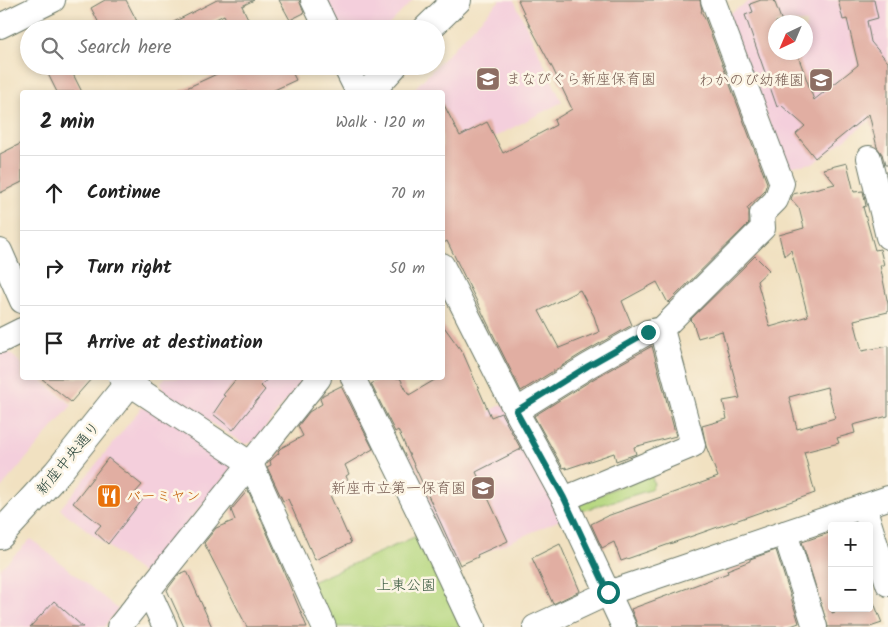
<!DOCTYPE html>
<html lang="en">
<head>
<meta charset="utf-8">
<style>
	body { margin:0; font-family:Kalam,"Klee One",sans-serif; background:#f2f2f2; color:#222 }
	.controls { position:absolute; right:15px; bottom:15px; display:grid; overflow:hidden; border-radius:5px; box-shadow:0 2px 8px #0003 }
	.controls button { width:45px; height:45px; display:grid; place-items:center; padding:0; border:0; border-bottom:1px solid #e0e0e0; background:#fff; color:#222; font:25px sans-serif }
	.compass { position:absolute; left:768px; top:15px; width:45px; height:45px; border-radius:50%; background:#fff; box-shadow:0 2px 8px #0003; rotate:224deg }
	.stop { position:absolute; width:15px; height:15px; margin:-11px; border:4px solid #0f766e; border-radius:50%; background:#fff }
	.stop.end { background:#0f766e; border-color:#fff; box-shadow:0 1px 5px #0008 }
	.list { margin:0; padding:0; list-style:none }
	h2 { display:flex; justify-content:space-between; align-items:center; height:65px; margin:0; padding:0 20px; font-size:21px }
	h2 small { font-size:16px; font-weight:400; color:#767676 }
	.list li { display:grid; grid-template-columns:32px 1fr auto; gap:15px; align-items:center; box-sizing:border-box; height:75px; padding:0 20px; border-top:1px solid #e0e0e0 }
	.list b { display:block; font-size:19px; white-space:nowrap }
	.list em { font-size:16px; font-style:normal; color:#767676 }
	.icon { flex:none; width:28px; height:28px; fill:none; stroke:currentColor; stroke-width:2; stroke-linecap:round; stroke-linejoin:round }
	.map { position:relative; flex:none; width:888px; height:627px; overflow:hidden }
	.search { position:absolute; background:#fff; box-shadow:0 2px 8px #0003; left:20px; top:20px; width:425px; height:55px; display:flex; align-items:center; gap:12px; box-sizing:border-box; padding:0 18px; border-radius:28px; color:#767676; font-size:19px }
	.panel { position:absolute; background:#fff; box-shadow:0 2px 8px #0003; left:20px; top:90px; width:425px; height:290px; border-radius:5px }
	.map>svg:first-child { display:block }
	.built { fill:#f4cfdc; fill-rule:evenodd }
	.green { fill:#b5d77f; stroke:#6a8a5a }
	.building { fill:#e1aea2; fill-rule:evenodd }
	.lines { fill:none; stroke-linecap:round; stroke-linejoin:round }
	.minor-casing { stroke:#687665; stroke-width:26 }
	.tertiary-casing { stroke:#687665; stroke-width:30 }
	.minor { stroke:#fff; stroke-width:24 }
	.tertiary { stroke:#fff; stroke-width:28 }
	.route { stroke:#0f766e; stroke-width:6 }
	.labels { text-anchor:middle; stroke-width:5; stroke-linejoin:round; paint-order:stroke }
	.education-label { font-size:15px; fill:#785e54; stroke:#fcf5e5; text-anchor:end }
	.street-label { font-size:15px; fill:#1f3d34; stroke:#fcf5e5 }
	.food-label { font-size:15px; fill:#c56008; stroke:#fcf5e5; text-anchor:start }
	.park-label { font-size:15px; fill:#3d5c43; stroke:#fcf5e5 }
</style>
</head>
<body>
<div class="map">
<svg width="888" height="627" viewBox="0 0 888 627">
	<rect width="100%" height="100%" fill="#fcf5e5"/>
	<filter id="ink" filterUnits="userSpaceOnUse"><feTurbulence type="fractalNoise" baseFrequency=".02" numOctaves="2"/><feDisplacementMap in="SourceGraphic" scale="10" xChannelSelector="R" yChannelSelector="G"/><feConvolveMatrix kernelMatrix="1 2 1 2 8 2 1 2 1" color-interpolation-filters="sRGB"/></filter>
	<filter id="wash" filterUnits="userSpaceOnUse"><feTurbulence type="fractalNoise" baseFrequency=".0096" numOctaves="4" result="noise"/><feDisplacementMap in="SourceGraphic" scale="20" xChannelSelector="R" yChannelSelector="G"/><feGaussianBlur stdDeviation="1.12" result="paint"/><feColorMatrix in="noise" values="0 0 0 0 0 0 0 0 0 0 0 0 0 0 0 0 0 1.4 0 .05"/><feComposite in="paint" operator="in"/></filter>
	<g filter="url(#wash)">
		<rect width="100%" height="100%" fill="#f1e1c1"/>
		<g class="built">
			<polygon points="321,0 413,0 385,29 335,29"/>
			<polygon points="500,0 514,0 562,102 443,164 442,92 411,92"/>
			<path d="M 751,0 L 888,0 L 888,107 L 814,163 L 786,167 L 727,15 ZM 776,22 L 806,22 L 806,52 L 776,52 Z"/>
			<polygon points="5,349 22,364 22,378 39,378 72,405 0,489 0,351"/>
			<polygon points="165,378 304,378 254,442 244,444 163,392 161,382"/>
			<polygon points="503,404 562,519 455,566 404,457"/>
			<polygon points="141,408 152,409 232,458 233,467 145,575 60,509"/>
			<polygon points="31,539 118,609 104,627 0,627 0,569"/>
		</g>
		<g class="green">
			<polygon points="650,472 654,484 650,490 581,511 578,505"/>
			<polygon points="428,531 473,627 324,627 305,585"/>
		</g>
		<g id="blocks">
			<g class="building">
				<polygon points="105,0 126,0 141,29 102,29 91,8"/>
				<polygon points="217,0 254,0 242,6 253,29 231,29 224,15 196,29 160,29"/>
				<polygon points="279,0 299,0 304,13 290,20"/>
				<path d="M 518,0 L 700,0 L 702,11 L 701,11 L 706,21 L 767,183 L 764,192 L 747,208 L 749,211 L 749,223 L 668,303 L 657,282 L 622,301 L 632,325 L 581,354 L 521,391 L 447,241 L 442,244 L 442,101 L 460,136 L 487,122 L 503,153 L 556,125 L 554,120 L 572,109 L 553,69 L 523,13 L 524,13 ZM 580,290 L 594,316 L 599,332 L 559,348 L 539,311 Z"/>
				<polygon points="761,0 774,0 782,22 776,22 776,52 792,52 793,54 797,53 814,100 858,65 847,19 843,20 838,0 874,0 878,18 867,21 871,42 888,62 888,165 885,165 882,154 877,147 869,114 815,158 796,134 805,126 781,105 777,107 745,15 753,12 750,4"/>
				<polygon points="44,66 69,66 82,92 57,92"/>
				<polygon points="234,66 289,66 296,80 270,92 178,92"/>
				<polygon points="22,143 22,182 0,193 0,154"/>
				<path d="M 847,163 L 854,192 L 863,191 L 866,206 L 863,207 L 875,250 L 880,249 L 884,265 L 880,265 L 888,304 L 888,312 L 854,320 L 862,351 L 888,346 L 888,416 L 853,425 L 855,433 L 837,438 L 839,443 L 804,452 L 815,493 L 621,561 L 614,542 L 602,548 L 591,524 L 607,516 L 718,477 L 706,446 L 702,426 L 727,419 L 723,401 L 740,398 L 722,331 L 698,338 L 693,323 L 690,320 L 755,256 L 769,270 L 757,281 L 770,327 L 808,316 L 791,250 L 784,256 L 779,235 L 804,228 L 799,208 L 791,199 L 793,194 L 835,184 L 823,169 ZM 827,387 L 835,418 L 797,429 L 789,397 Z"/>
				<polygon points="442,324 463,353 491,417 501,413 521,449 476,472 508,541 477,555 478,557 460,565 398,430 395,432 371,384 383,378 400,378 409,395 438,378 442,378"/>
				<polygon points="652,346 676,436 634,447 636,454 616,461 614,453 566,469 566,467 563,468 534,416 595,378"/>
				<polygon points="41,378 92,378 71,402"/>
				<polygon points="237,378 268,378 261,386 265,390 233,430 213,414 225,396 223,395"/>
				<polygon points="341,386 373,449 345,465 349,474 346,476 350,485 330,495 351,543 315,560 288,499 283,501 267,467 271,465 270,461 279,453 278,451 281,448 303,436 298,426 309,412 322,404 320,399 323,395"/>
				<polygon points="108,458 142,485 135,493 143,499 108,544 95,532 101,525 73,503"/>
				<polygon points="248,490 279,560 307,627 247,627 204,543 216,528 235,520 231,510"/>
				<polygon points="832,532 832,613 848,608 869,608 870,601 871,604 874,603 882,623 870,627 828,627 802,542"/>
				<polygon points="560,544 580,591 553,604 532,558"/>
				<polygon points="776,550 799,623 788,627 638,627 631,609 728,573 727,570 750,561 750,559"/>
				<polygon points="187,571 212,627 184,627 167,590 179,574"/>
				<polygon points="54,601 83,627 30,627"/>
			</g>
		</g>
	</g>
	<g filter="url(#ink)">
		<use href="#blocks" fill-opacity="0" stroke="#687665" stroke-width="1"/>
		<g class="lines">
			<defs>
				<g id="minor">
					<polyline points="313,0 327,29"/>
					<polyline points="0,26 53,0"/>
					<polyline points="345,66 358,92"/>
					<polyline points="869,158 888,237"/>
					<polyline points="0,251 22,301"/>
					<polyline points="442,265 516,411 564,499 624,627"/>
					<polyline points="0,341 22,330"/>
					<polyline points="121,378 251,464 324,627"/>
					<polyline points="353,378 428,531 473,627"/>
					<polyline points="516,411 588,366 648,332 662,329"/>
					<polyline points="564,499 693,445 662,329 763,228 762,214 776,200 782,183 713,0"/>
					<polyline points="864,506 888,584"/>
					<polyline points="785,533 815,627"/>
					<polyline points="149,592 165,627"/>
					<polyline points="119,627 319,378"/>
					<polyline points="535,627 608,593 888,498"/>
				</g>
				<g id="tertiary">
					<polyline points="427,29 457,0"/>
					<polyline points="369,92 393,66"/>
					<polyline points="0,535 57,473 133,378"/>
				</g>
			</defs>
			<use href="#minor" class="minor-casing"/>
			<use href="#tertiary" class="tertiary-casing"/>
			<use href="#minor" class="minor"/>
			<use href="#tertiary" class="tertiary"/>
		</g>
	</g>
	<g class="lines" filter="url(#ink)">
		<polyline class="route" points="608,592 564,498 516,411 588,366 648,332"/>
	</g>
	<defs>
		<symbol id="school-square" viewBox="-11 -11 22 22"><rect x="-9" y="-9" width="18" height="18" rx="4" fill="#8d6e63" stroke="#fcf5e5"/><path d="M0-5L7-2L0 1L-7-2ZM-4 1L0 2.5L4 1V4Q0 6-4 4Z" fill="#fff"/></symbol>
		<symbol id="restaurant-square" viewBox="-11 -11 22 22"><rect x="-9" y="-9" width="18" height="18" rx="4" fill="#e8710a" stroke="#fcf5e5"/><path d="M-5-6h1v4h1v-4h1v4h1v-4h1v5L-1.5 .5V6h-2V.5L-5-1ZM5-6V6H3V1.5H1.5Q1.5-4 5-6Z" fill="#fff"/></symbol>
	</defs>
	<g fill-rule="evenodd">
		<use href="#school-square" x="474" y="65" width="28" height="28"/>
		<use href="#school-square" x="807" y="66" width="28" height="28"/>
		<use href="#school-square" x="469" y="474" width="28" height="28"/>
		<use href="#restaurant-square" x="95" y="482" width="28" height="28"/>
	</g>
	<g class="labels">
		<g class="education-label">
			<text x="506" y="84" text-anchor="start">まなびぐら新座保育園</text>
			<text x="804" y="85">わかのび幼稚園</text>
			<text x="466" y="493">新座市立第一保育園</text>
		</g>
		<g class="street-label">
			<text transform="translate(68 458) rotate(-50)" y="5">新座中央通り</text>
		</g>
		<g class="food-label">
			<text x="126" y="501">バーミヤン</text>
		</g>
		<g class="park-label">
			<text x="406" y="590">上東公園</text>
		</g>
	</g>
</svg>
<div class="controls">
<button>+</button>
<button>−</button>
</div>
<svg class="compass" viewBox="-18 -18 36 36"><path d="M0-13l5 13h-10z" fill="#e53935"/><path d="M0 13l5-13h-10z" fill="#767676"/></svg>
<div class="stop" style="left:608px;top:592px"></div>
<div class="stop end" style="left:648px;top:332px"></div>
<div class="search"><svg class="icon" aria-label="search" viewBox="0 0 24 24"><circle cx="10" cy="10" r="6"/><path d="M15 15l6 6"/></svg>Search here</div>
<section class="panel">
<h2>2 min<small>Walk · 120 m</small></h2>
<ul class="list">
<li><svg class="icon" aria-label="ahead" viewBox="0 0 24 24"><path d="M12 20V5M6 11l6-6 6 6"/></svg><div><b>Continue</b></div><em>70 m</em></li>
<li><svg class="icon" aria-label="right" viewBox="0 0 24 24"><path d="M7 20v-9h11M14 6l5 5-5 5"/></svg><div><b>Turn right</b></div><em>50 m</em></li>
<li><svg class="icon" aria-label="arrive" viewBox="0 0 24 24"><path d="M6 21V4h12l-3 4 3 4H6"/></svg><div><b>Arrive at destination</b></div></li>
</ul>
</section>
</div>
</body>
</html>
